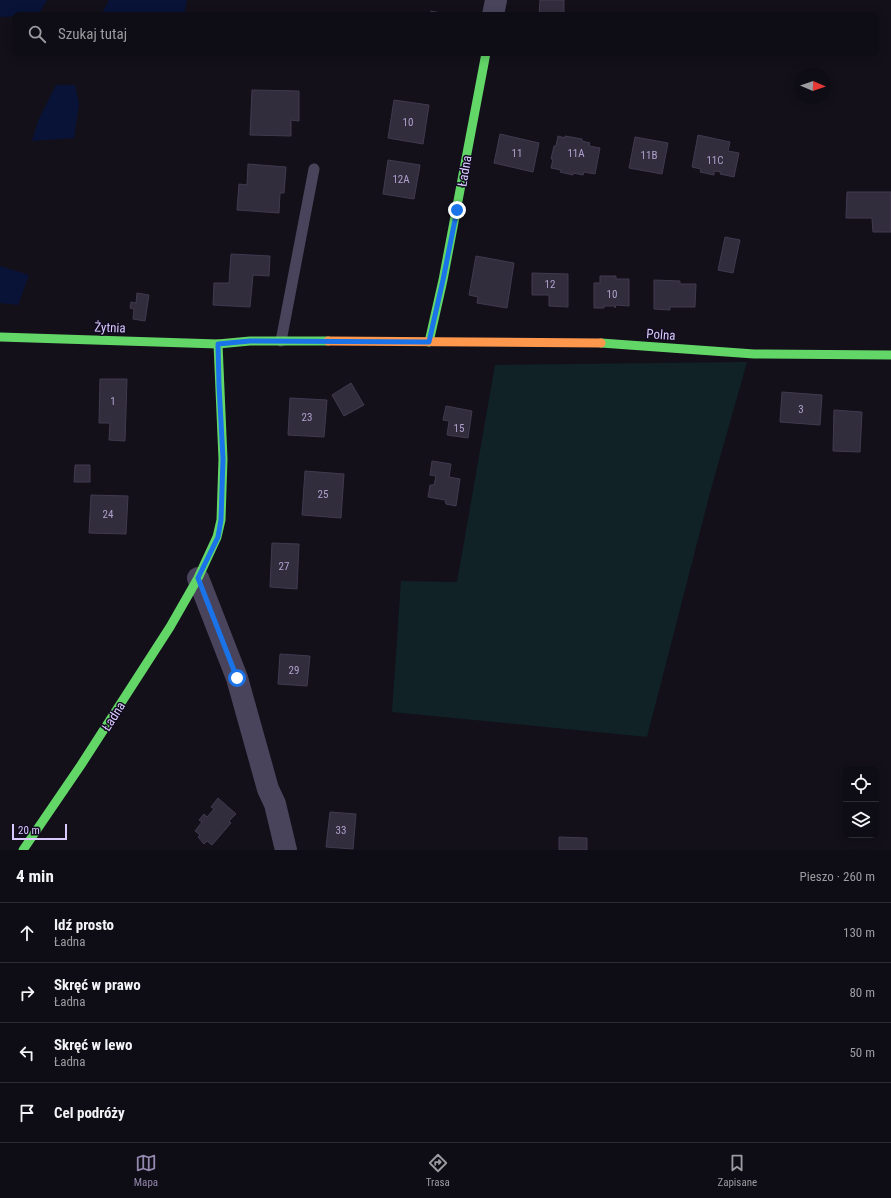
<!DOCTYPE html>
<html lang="pl">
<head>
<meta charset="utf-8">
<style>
	body { margin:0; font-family:"Roboto Condensed",sans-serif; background:#17151d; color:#f1f3f6 }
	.controls { position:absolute; right:12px; bottom:12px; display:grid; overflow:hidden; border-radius:8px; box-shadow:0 2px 10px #0003 }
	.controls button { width:36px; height:36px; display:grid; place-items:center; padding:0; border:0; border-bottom:1px solid #2e2c34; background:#0e0c14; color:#f1f3f6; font:20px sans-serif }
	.compass { position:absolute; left:795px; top:68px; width:36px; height:36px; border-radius:50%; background:#0e0c14; box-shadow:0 2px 10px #0003; rotate:92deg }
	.scale { position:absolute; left:12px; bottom:10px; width:55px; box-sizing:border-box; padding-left:4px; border:2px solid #d8c9ff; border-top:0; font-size:11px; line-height:14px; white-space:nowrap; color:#d8c9ff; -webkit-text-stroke:3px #120c1e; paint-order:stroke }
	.stop { position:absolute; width:12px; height:12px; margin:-9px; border:3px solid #1a73e8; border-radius:50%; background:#fff }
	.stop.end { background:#1a73e8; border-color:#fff; box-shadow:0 1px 4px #0008 }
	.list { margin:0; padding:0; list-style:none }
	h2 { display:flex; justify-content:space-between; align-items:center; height:52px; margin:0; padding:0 16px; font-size:17px }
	h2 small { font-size:13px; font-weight:400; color:#9b9ba0 }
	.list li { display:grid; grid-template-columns:26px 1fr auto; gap:12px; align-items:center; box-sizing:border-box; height:60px; padding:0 16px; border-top:1px solid #2e2c34 }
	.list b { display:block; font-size:15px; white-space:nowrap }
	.list p { margin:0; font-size:13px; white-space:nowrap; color:#9b9ba0 }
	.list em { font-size:13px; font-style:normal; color:#9b9ba0 }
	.icon { flex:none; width:22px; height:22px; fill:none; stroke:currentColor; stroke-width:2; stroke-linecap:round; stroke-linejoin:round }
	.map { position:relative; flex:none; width:891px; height:850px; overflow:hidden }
	.search { position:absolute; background:#0e0c14; box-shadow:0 2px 10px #0003; left:12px; right:12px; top:12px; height:44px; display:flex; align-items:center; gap:10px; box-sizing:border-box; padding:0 14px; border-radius:8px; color:#9b9ba0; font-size:15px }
	.sheet { height:292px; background:#0e0c14 }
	nav { display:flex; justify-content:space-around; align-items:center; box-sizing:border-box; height:56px; border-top:1px solid #2e2c34; background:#0e0c14; font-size:11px; color:#9b9ba0 }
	nav a { display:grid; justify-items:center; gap:2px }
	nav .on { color:#9388af }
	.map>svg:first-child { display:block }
	.green { fill:#102226 }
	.water { fill:#091338 }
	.building { fill:#322d3d; stroke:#413a4f }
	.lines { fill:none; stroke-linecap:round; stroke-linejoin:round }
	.lane { stroke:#49445b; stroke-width:11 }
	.street { stroke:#49445b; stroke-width:22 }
	.fast { stroke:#63d668; stroke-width:9 }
	.slow { stroke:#ff974d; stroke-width:9 }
	.route { stroke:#1a73e8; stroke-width:5 }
	.labels { text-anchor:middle; stroke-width:3; stroke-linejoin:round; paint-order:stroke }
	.number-label { font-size:11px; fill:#aea2ce }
	.street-label { font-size:13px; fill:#d8c9ff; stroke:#120c1e }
</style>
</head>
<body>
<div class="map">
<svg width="891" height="850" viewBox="0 0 891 850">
	<rect width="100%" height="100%" fill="#13101a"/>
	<polygon class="green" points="747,362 711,489 647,737 392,712 401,581 457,582 495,365"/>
	<g class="water">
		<polygon points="0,0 47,0 38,15 0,17"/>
		<polygon points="109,0 187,0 184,15 101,15"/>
		<polygon points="56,85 75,85 79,104 74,138 32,141 38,121"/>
		<polygon points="0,266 29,275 18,305 0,303"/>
	</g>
	<g class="building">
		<polygon points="540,0 564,0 564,15 539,15"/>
		<polygon points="431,11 451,15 430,15"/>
		<polygon points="252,90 299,91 299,121 291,120 291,136 250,135"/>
		<polygon points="394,100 429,105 423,144 388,138"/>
		<polygon points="500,134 539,143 533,172 494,163"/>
		<polygon points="698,135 730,142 728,151 739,153 734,177 720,174 721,172 714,171 714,175 700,172 701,169 692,167"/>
		<polygon points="558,136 565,138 565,136 582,139 582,141 590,143 589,146 600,148 595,174 584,172 583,175 573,173 573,175 560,172 561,170 551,168 553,159 551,159 554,146 556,146"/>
		<polygon points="635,137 668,143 662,174 629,168"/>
		<polygon points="388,160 420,165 414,199 383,194"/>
		<polygon points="248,164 286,167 284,193 280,193 279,213 237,210 239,184 247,185"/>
		<polygon points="847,192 891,192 891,232 873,232 872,218 846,218"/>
		<polygon points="725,237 740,240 733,273 718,270"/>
		<polygon points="231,254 270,256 269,276 253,275 250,307 213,305 214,283 229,283"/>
		<polygon points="476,256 514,263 507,308 477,303 478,297 469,295"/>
		<polygon points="532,273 568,274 568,307 549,306 549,295 532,295"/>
		<polygon points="600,276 616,276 616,279 629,279 629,306 616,305 615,308 615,306 604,306 604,308 594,308 594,283 600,283"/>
		<polygon points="654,280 680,281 680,284 696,284 695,307 670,307 670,310 654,309"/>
		<polygon points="137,293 149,295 145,321 133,319 134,309 130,308 131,302 136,303"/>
		<polygon points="100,379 127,379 125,441 109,440 110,423 99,423"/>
		<polygon points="351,383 364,405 344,416 332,395"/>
		<polygon points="782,392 822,395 820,425 780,422"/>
		<polygon points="290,398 327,400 324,437 288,435"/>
		<polygon points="446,406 472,411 468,438 447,435 449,421 443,420"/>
		<polygon points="834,410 862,412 860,452 833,451"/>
		<polygon points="432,461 451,464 449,477 460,479 456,506 446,504 445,500 428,497 430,485 434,485 436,476 430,475"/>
		<polygon points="75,465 90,465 90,482 74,482"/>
		<polygon points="305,471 344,474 341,518 302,515"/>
		<polygon points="91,495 128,496 126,534 89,533"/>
		<polygon points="272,543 299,544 297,589 270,587"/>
		<polygon points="280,654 310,656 307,686 278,684"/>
		<polygon points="218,798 236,814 229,821 231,823 212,845 207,841 204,844 198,837 200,835 195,831 202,822 199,820 204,814 207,817 214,809 211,807"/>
		<polygon points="330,812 356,814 353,849 326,847"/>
		<polygon points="559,837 587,838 587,850 559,850"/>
	</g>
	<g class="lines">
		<polyline class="lane" points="281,341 314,169"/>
		<g class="street">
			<polyline points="493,15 496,0"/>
			<polyline points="198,578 237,678 268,789 275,804 286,850"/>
		</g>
		<g class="fast">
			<polyline points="0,337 218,344 250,341 328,341"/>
			<polyline points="429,342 443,280 486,53"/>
			<polyline points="601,343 754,354 891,355"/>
			<polyline points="23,850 81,765 170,627 198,578 217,537 221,520 223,459 218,344"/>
		</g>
		<polyline class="slow" points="328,341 601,343"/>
	</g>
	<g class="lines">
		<polyline class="route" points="237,678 198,578 218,537 221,520 223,459 219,385 218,344 250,341 429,342 443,280 457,210"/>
	</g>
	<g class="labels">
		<g class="number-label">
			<text x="408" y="126">10</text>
			<text x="517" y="157">11</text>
			<text x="576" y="157">11A</text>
			<text x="649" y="159">11B</text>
			<text x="715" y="164">11C</text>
			<text x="401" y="183">12A</text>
			<text x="550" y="288">12</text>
			<text x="612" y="298">10</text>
			<text x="113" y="405">1</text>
			<text x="801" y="413">3</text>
			<text x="307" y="421">23</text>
			<text x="459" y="432">15</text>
			<text x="323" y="498">25</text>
			<text x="108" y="518">24</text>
			<text x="284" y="570">27</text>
			<text x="294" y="674">29</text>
			<text x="341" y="834">33</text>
		</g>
		<g class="street-label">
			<text transform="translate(464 171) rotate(-80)" y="5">Ładna</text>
			<text transform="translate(110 327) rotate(2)" y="5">Żytnia</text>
			<text transform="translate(661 334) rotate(4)" y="5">Polna</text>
			<text transform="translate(113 716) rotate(-57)" y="5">Ładna</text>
		</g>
	</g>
</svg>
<div class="controls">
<button><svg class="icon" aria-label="locate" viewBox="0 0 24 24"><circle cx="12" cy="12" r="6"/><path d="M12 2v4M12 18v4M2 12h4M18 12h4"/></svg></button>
<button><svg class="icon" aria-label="layers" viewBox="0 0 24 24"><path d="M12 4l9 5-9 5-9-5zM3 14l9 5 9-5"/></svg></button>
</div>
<svg class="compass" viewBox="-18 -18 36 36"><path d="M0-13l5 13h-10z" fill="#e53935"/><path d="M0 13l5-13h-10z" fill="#9b9ba0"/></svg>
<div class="scale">20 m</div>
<div class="stop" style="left:237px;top:678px"></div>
<div class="stop end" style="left:457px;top:210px"></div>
<div class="search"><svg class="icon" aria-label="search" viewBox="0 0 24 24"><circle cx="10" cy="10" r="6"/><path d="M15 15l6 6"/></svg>Szukaj tutaj</div>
</div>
<section class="sheet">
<h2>4 min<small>Pieszo · 260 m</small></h2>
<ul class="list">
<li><svg class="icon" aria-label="ahead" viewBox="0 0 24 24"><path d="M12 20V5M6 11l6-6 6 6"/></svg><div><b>Idź prosto</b><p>Ładna</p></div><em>130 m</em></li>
<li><svg class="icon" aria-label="right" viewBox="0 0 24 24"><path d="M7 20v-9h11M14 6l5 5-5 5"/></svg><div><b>Skręć w prawo</b><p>Ładna</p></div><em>80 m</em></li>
<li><svg class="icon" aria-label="left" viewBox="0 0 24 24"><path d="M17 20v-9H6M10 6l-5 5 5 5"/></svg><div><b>Skręć w lewo</b><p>Ładna</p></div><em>50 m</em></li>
<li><svg class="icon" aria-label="arrive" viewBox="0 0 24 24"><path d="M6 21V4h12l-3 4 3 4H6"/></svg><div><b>Cel podróży</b></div></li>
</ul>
</section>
<nav>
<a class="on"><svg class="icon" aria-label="map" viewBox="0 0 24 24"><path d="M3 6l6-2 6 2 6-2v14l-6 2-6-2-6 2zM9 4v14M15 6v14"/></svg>Mapa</a>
<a><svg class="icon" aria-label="directions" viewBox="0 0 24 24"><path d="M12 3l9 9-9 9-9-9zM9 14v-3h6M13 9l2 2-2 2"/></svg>Trasa</a>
<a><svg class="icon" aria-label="saved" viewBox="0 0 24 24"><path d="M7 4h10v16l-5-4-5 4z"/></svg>Zapisane</a>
</nav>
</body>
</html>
